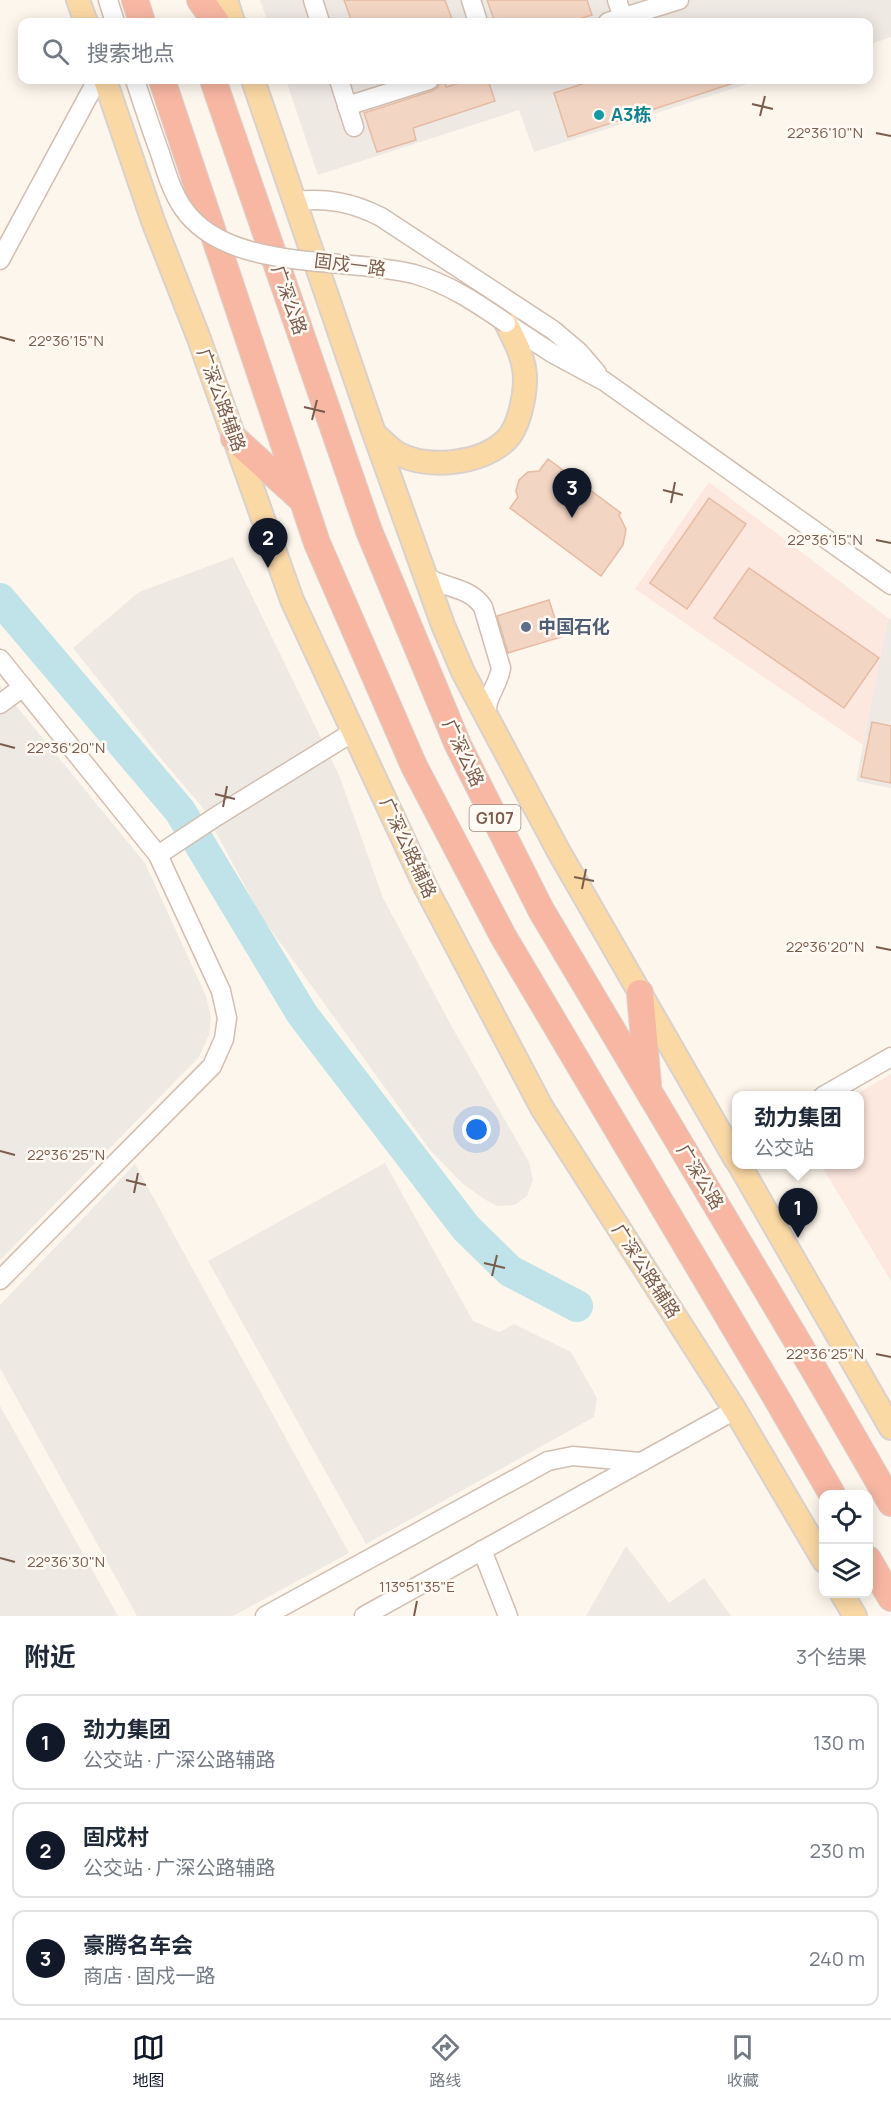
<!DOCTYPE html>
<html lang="zh">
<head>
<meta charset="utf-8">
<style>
	body { margin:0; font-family:Manrope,"Noto Sans SC",sans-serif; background:#f6f6f7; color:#1f2937 }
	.controls { position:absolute; right:18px; bottom:18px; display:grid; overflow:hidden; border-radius:12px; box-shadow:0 3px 15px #0003 }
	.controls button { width:54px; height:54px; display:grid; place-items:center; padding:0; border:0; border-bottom:2px solid #e0e1e3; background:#fff; color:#1f2937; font:30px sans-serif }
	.you { position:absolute; left:477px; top:1130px; width:21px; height:21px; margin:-15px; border:4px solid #fff; border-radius:50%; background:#1a73e8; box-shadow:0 0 0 9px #1a73e833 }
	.badge { display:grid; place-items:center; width:39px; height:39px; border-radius:50%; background:#111827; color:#fff; font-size:20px; font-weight:700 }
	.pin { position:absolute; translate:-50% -50px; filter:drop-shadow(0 2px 3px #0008) }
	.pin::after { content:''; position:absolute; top:32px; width:21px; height:18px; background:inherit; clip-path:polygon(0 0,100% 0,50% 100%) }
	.popup { position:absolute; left:732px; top:1091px; width:132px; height:78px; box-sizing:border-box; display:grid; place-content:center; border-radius:12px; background:#fff; filter:drop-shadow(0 2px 4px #0005); font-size:20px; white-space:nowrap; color:#747a83 }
	.popup b { font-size:22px; color:#1f2937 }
	.popup::after { content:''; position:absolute; left:50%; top:100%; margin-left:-12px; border:12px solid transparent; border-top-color:#fff }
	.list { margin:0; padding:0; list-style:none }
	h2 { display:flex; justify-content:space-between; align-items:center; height:78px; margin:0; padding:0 24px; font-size:26px }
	h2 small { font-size:20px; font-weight:400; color:#747a83 }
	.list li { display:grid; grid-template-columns:39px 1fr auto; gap:18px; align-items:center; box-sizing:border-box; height:96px; margin:0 12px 12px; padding:0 12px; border:2px solid #e0e1e3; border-radius:12px }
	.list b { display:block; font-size:22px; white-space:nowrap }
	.list p { margin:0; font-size:20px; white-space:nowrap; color:#747a83 }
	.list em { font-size:20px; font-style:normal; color:#747a83 }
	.icon { flex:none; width:33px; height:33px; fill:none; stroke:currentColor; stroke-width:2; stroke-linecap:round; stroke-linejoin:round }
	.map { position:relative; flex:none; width:891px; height:1616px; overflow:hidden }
	.search { position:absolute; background:#fff; box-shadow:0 3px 15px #0003; left:18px; right:18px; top:18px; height:66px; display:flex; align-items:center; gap:15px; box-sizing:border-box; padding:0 21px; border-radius:12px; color:#747a83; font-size:22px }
	.sheet { height:402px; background:#fff }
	nav { display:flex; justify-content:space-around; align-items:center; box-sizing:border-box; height:84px; border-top:2px solid #e0e1e3; background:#fff; font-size:16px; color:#747a83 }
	nav a { display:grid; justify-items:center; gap:3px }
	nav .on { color:#111827 }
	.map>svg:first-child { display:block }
	.commercial { fill:#fde8e0 }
	.industrial { fill:#efe9e4 }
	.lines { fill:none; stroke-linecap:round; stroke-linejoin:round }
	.river { stroke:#bfe3e8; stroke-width:32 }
	.building { fill:#f3d5c3; stroke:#e6bba3; stroke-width:1.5 }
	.minor-casing { stroke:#d1beb0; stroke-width:21 }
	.major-casing { stroke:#dad1cd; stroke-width:26 }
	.highway-casing { stroke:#dad1cd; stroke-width:28 }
	.minor { stroke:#fff; stroke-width:18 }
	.major { stroke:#fbd9a5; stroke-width:22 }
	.highway { stroke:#f7b7a3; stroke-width:26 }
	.minor-bridge-casing { stroke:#d1beb0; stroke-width:21; stroke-linecap:butt }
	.minor-bridge { stroke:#fff; stroke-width:18 }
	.ticks { fill:none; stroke:#7a5c4d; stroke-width:2 }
	.culture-dot { fill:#0f9aa8; stroke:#fffaf3; stroke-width:2 }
	.service-dot { fill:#5c6f8a; stroke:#fffaf3; stroke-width:2 }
	.labels { text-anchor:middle; stroke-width:5; stroke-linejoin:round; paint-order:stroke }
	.shield { fill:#fffaf3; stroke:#a28b7f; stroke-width:1.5 }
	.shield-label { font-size:16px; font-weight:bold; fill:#7a5c4d }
	.culture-label { font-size:18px; font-weight:bold; fill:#0d838f; stroke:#fffaf3; text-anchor:start }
	.street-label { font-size:18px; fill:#7a5c4d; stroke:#fffaf3 }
	.service-label { font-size:18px; font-weight:bold; fill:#4e5e75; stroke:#fffaf3; text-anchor:start }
	.ticks-label { font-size:15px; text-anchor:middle; fill:#7a5c4d; stroke:#fffaf3; stroke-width:5; stroke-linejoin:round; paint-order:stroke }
</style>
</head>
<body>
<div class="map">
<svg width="891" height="1616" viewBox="0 0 891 1616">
	<rect width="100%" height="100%" fill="#fdf6ec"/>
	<g class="commercial">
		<polygon points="709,482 888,618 863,745 635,589"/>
		<polygon points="891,1074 891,1281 821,1165 860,1164 860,1096 855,1095"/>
	</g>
	<g class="industrial">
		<polygon points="260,0 891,0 891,37 869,45 868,22 268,22"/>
		<polygon points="286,80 760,80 534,152 519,110 318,175"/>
		<polygon points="233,557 339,775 383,898 452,1027 529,1162 533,1180 527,1196 515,1205 497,1206 484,1199 463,1184 430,1150 261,916 203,808 158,755 73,648 139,592"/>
		<polygon points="888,618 891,619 891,788 856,781"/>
		<polygon points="0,686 145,863 206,996 211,1018 209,1035 199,1057 0,1260"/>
		<polygon points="385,1163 473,1321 499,1332 514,1324 571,1352 597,1398 594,1417 366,1544 208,1261"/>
		<polygon points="135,1164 349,1553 233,1616 137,1616 0,1368 0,1305"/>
		<polygon points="0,1406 118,1616 0,1616"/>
		<polygon points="626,1546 669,1603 704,1578 731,1616 586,1616"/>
	</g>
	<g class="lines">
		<polyline class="river" points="0,599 180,811 302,1014 466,1228 510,1271 577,1306"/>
	</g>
	<g class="building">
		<polygon points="344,0 445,0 453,22 352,22"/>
		<polygon points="487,0 587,0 592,15 569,22 495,22"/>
		<polygon points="440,80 445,80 446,87 469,80 488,80 495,101 413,128 416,140 377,152 364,113 432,91 438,87"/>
		<polygon points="595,80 736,80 737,82 568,137 554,93"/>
		<polygon points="548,459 621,513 619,515 626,529 623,545 601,576 510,508 518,497 516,491 519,480 528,472 539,471"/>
		<polygon points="709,498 746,524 687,609 650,583"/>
		<polygon points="749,568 879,658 844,708 714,618"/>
		<polygon points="549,600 561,637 508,653 497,616"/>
		<polygon points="872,722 891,726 891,783 861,777"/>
	</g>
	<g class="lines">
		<defs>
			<g id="minor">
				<polyline points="108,0 115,22"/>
				<polyline points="313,0 320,22"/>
				<polyline points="471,0 478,22"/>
				<polyline points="617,0 623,18"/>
				<polyline points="608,22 679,0"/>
				<polyline points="339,80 354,127"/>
				<polyline points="347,106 429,80"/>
				<path d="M 295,201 C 327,198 352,202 381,217 L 553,330 L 579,352 L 597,373"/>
				<polyline points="0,260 97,80"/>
				<polyline points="506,323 552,353 604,381 891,585"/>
				<path d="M 426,577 C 445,588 470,587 483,607 L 501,668 C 498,687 486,695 486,717"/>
				<polyline points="0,659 158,855 221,991 227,1018 224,1039 212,1066 0,1280"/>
				<polyline points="0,704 23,687"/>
				<polyline points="158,855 217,816 353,732"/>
				<polyline points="823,1096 891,1057"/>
				<polyline points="482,1550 508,1616"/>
				<polyline points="265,1616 548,1461 573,1456 640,1462"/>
				<polyline points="364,1616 735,1410"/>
			</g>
			<g id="major">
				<polyline points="78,0 86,22"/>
				<polyline points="226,0 233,22"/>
				<polyline points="105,80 153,221 198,336 292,600 426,888 542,1108 735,1410 824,1561"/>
				<polyline points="253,80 374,433 443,625 463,672 559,852 736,1160"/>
				<path d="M 376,435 C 383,441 390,449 397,453 C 427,470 482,464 506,440 C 519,428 525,396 525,379 C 525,359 515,341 506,323"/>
				<polyline points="739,1164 891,1428"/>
				<polyline points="842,1594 855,1616"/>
			</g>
			<g id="highway">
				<polyline points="135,0 142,22"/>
				<polyline points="200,0 216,22"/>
				<polyline points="162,80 317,543 414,766 503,936 777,1399 832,1494"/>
				<polyline points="213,80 369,531 458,745 541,910 816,1373 891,1503"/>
				<polyline points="234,438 301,499"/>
				<polyline points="640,993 648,1085"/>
				<polyline points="868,1559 891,1598"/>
			</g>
		</defs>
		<use href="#minor" class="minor-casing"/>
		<use href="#major" class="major-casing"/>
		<use href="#highway" class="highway-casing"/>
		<use href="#minor" class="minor"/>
		<use href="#major" class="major"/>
		<use href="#highway" class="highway"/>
		<defs>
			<path id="minor-bridge" d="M 135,80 C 143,104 151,129 160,153 C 166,172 172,192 183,208 C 227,273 345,256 414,274 C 449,284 477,303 506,323"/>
		</defs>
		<use href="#minor-bridge" class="minor-bridge-casing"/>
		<use href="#minor-bridge" class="minor-bridge"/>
	</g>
	<path class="ticks" d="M 752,104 L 773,109M 760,116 L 765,96M 876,133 L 891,136M 0,337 L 15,341M 304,407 L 325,412M 312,420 L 317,400M 663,490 L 683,495M 671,503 L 675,482M 876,540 L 891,543M 0,744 L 15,748M 215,794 L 235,799M 223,807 L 227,786M 574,877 L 594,881M 582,889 L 586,869M 876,947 L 891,950M 0,1151 L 15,1155M 126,1180 L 146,1185M 134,1193 L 138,1173M 484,1263 L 505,1268M 492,1276 L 497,1255M 876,1354 L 891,1357M 0,1558 L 15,1562M 414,1616 L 417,1601"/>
	<circle class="culture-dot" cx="599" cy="115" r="6"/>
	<circle class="service-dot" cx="526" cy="627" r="6"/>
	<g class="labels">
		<rect class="shield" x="469.5" y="805" width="51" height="26" rx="4.5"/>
		<g class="shield-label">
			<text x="495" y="824">G107</text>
		</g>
		<g class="culture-label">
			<text x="611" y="121">A3栋</text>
		</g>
		<g class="street-label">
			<text transform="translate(350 265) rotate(7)" y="6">固戍一路</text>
			<text transform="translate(289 300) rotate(71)" y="6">广深公路</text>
			<text transform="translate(221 400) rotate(70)" y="6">广深公路辅路</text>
			<text transform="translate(463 753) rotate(65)" y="6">广深公路</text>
			<text transform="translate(408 848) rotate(65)" y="6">广深公路辅路</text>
			<text transform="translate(700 1177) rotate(59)" y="6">广深公路</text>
			<text transform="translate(646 1271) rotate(57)" y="6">广深公路辅路</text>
		</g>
		<g class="service-label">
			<text x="538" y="633">中国石化</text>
		</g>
	</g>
	<g class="ticks-label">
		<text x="825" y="138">22°36'10"N</text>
		<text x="66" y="346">22°36'15"N</text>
		<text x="825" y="545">22°36'15"N</text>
		<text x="66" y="753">22°36'20"N</text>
		<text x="825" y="952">22°36'20"N</text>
		<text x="66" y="1160">22°36'25"N</text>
		<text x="825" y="1359">22°36'25"N</text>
		<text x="66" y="1567">22°36'30"N</text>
		<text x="417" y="1592">113°51'35"E</text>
	</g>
</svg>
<div class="controls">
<button><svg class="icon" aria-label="locate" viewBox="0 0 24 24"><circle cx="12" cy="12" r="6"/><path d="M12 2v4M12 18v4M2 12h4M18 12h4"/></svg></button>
<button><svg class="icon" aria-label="layers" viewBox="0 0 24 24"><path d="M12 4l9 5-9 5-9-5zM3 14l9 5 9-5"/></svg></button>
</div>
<div class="you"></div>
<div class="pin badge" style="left:798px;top:1238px">1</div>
<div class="popup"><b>劲力集团</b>公交站</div>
<div class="pin badge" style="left:268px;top:568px">2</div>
<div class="pin badge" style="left:572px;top:518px">3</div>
<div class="search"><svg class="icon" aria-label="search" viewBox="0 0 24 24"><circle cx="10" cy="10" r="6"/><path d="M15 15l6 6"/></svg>搜索地点</div>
</div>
<section class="sheet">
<h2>附近<small>3个结果</small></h2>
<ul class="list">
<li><span class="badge">1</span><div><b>劲力集团</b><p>公交站 · 广深公路辅路</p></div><em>130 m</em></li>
<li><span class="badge">2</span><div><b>固戍村</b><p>公交站 · 广深公路辅路</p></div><em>230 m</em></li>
<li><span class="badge">3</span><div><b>豪腾名车会</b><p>商店 · 固戍一路</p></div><em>240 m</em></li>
</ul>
</section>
<nav>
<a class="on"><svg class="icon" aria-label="map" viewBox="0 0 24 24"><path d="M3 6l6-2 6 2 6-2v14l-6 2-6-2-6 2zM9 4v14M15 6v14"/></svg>地图</a>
<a><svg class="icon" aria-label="directions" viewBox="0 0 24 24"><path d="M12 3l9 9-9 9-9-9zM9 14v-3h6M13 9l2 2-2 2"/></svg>路线</a>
<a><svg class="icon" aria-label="saved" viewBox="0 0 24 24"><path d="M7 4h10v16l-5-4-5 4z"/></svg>收藏</a>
</nav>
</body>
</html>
